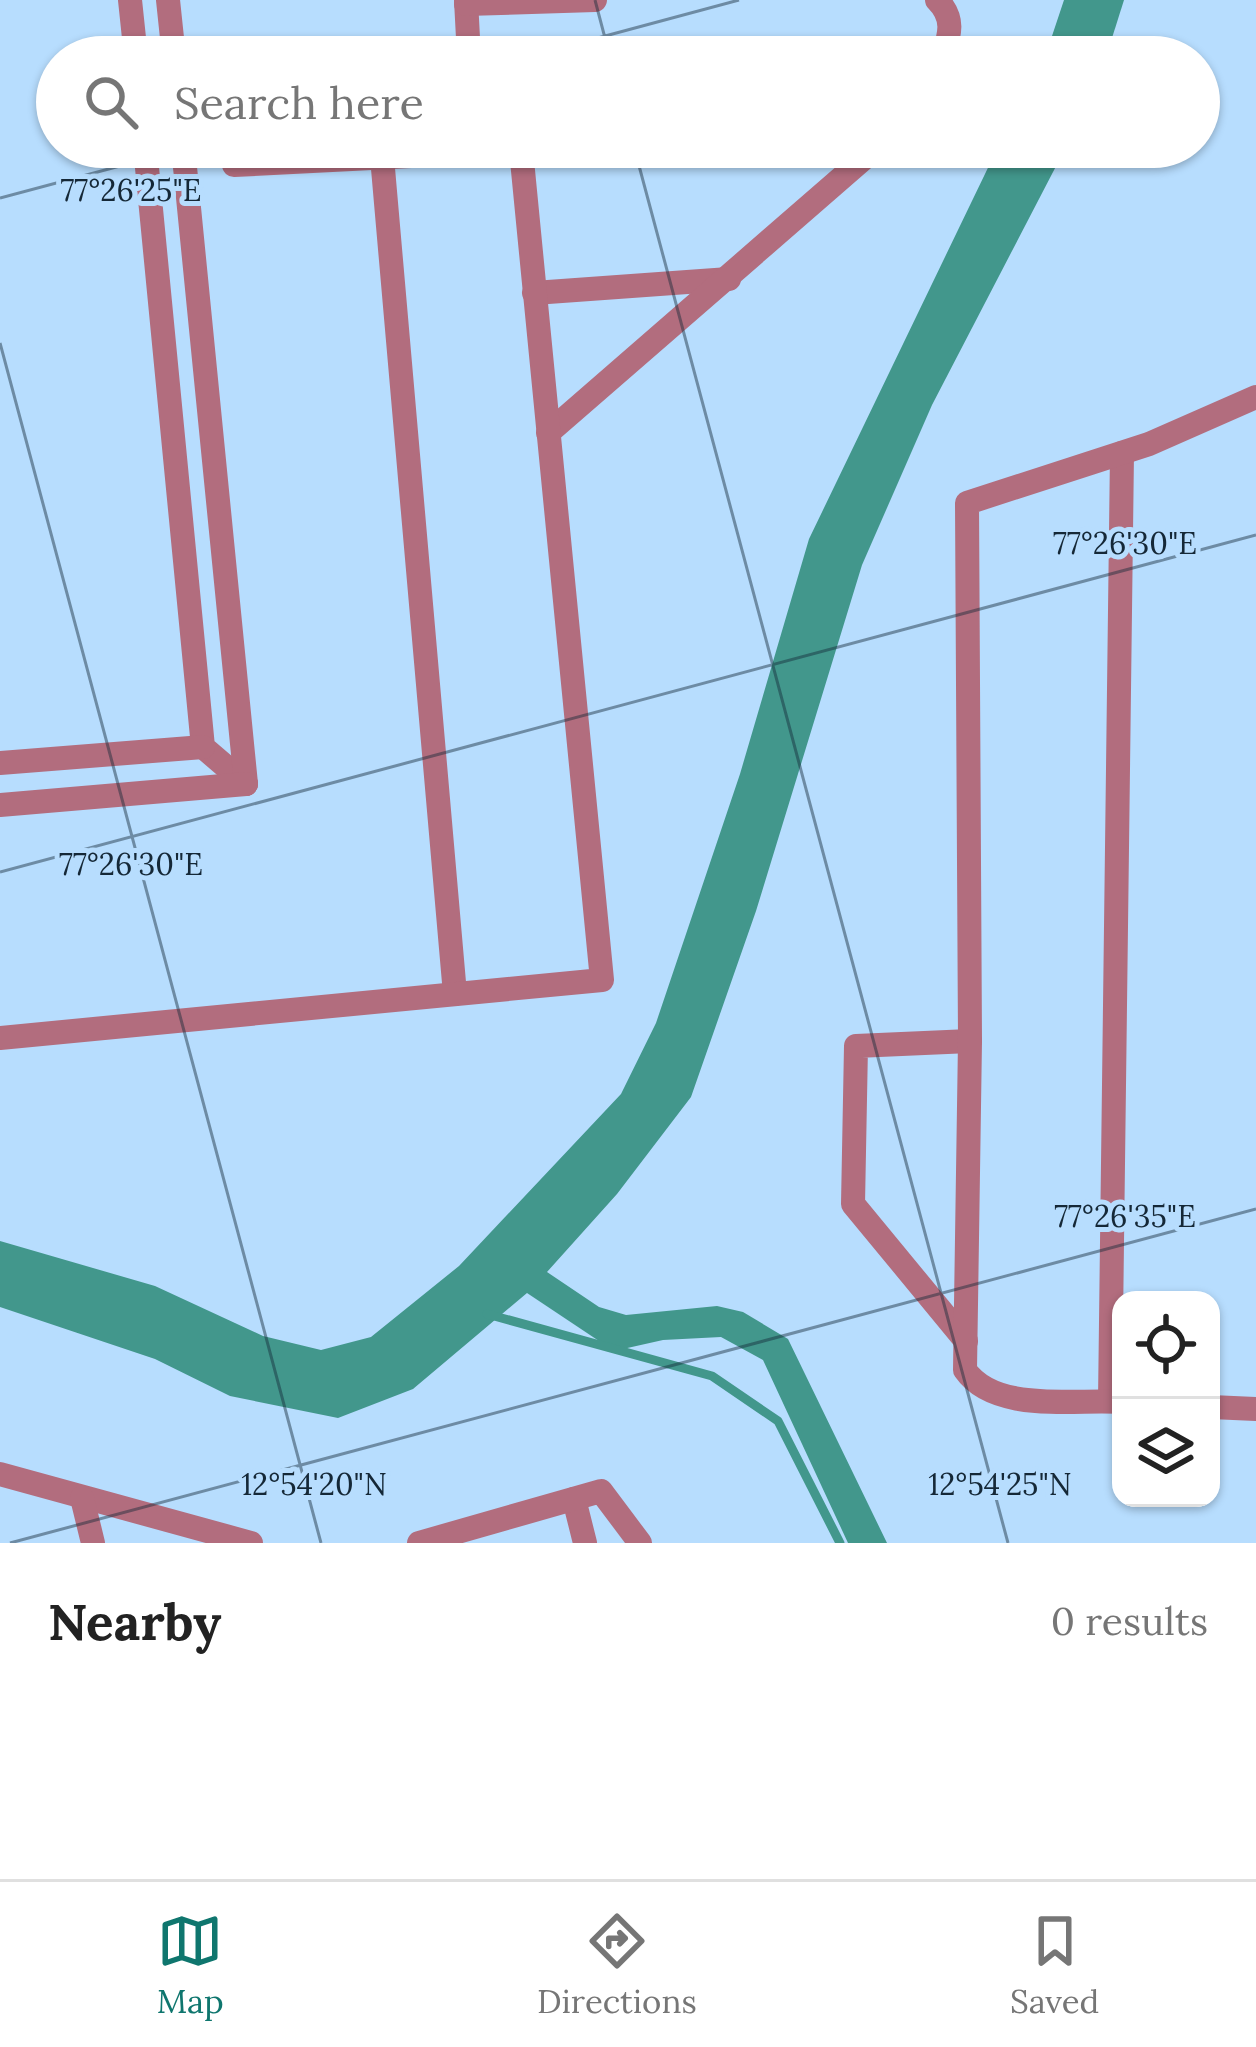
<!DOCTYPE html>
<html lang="en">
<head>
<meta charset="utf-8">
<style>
	body { margin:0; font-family:Lora,serif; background:#f6f6f6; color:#222 }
	.controls { position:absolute; right:36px; bottom:36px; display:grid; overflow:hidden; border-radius:24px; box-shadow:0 3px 9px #0004 }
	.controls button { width:108px; height:108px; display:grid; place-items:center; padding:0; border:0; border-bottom:3px solid #e0e0e0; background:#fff; color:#222; font:60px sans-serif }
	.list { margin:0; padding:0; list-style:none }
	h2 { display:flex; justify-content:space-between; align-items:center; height:156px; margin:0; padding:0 48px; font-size:51px }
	h2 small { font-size:39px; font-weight:400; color:#767676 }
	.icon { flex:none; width:66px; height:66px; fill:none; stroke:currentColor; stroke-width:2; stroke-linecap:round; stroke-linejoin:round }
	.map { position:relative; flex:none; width:1256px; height:1543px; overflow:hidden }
	.search { position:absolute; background:#fff; box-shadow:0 3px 9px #0004; left:36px; right:36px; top:36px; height:132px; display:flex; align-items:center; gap:30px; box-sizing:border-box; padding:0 42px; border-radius:66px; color:#767676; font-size:45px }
	.sheet { height:336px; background:#fff }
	nav { display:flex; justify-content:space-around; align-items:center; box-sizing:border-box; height:168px; border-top:3px solid #e0e0e0; background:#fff; font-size:33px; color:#767676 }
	nav a { display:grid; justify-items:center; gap:6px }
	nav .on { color:#0f766e }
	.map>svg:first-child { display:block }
	.water { fill:#42978c }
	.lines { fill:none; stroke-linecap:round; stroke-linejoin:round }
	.stream { stroke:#42978c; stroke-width:9 }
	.minor { stroke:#b26d7e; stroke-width:24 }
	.tertiary { stroke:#b26d7e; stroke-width:24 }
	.ticks { fill:none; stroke:#152837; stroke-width:3; stroke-opacity:0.45 }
	.ticks-label { font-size:30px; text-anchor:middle; fill:#152837; stroke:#b7ddfe; stroke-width:10; stroke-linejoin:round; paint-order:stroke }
</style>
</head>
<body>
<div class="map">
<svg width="1256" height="1543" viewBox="0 0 1256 1543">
	<rect width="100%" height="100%" fill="#b7ddfe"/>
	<g class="water">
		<polygon points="1064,0 1124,0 1106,57 1045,57"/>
		<polygon points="998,147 1066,147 932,405 862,565 756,911 691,1097 617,1194 547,1272 599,1307 626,1315 717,1306 743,1312 788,1339 887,1543 848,1543 763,1360 721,1337 663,1340 614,1351 527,1293 413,1389 338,1418 230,1396 155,1359 0,1307 0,1241 155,1286 263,1336 321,1350 371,1337 459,1266 621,1094 656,1023 740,774 809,539"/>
	</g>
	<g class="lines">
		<polyline class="stream" points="487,1314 712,1376 778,1421 840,1543"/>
		<g class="minor">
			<polyline points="466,0 469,57"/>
			<path d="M 937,0 C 955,18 950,34 943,57"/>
			<polyline points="466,4 595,0"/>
			<polyline points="382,157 455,994"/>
			<polyline points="234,165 589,147"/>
			<polyline points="534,293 729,279"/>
			<polyline points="548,433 877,147"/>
			<polyline points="0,1038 602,980 521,150"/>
			<polyline points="966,1341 853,1204 856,1046 970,1041"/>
			<polyline points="1110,1401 1122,453"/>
			<path d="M 1121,1402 C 1073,1399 995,1413 965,1370 L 970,1041 L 967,503 L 1149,444 L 1256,397"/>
			<polyline points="1211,1407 1256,1409"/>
			<polyline points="0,1474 251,1543"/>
			<polyline points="82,1498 93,1543"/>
			<polyline points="574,1499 585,1543"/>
			<polyline points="419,1543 601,1491 640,1543"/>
		</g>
		<g class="tertiary">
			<polyline points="130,0 136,57"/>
			<polyline points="168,0 174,57"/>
			<polyline points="145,147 203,747 246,784"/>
			<polyline points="183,147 246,784"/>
			<polyline points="0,763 203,747"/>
			<polyline points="0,805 246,784"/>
		</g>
	</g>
	<path class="ticks" d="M 595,0 L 610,57M 527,57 L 739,0M 634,147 L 1008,1543M 0,198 L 191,147M 0,343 L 321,1543M 0,872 L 1256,535M 10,1543 L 1256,1209"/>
	<g class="ticks-label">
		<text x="131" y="201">77°26'25"E</text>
		<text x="1125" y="554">77°26'30"E</text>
		<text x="131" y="875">77°26'30"E</text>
		<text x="1125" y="1227">77°26'35"E</text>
		<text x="314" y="1495">12°54'20"N</text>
		<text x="1000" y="1495">12°54'25"N</text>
	</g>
</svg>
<div class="controls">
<button><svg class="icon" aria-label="locate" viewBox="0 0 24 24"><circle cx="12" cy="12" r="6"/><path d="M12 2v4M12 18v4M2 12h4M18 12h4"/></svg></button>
<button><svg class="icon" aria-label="layers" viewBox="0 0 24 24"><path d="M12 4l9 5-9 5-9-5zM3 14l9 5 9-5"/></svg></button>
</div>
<div class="search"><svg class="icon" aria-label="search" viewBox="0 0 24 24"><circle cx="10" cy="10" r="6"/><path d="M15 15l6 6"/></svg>Search here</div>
</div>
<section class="sheet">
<h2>Nearby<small>0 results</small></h2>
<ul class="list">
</ul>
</section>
<nav>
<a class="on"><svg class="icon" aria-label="map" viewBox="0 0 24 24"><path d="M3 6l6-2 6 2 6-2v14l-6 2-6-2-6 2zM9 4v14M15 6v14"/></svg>Map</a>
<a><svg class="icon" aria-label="directions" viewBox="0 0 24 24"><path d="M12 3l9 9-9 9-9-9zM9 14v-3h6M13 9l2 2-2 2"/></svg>Directions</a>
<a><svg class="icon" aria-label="saved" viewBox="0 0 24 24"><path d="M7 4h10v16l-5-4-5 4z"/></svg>Saved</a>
</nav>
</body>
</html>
